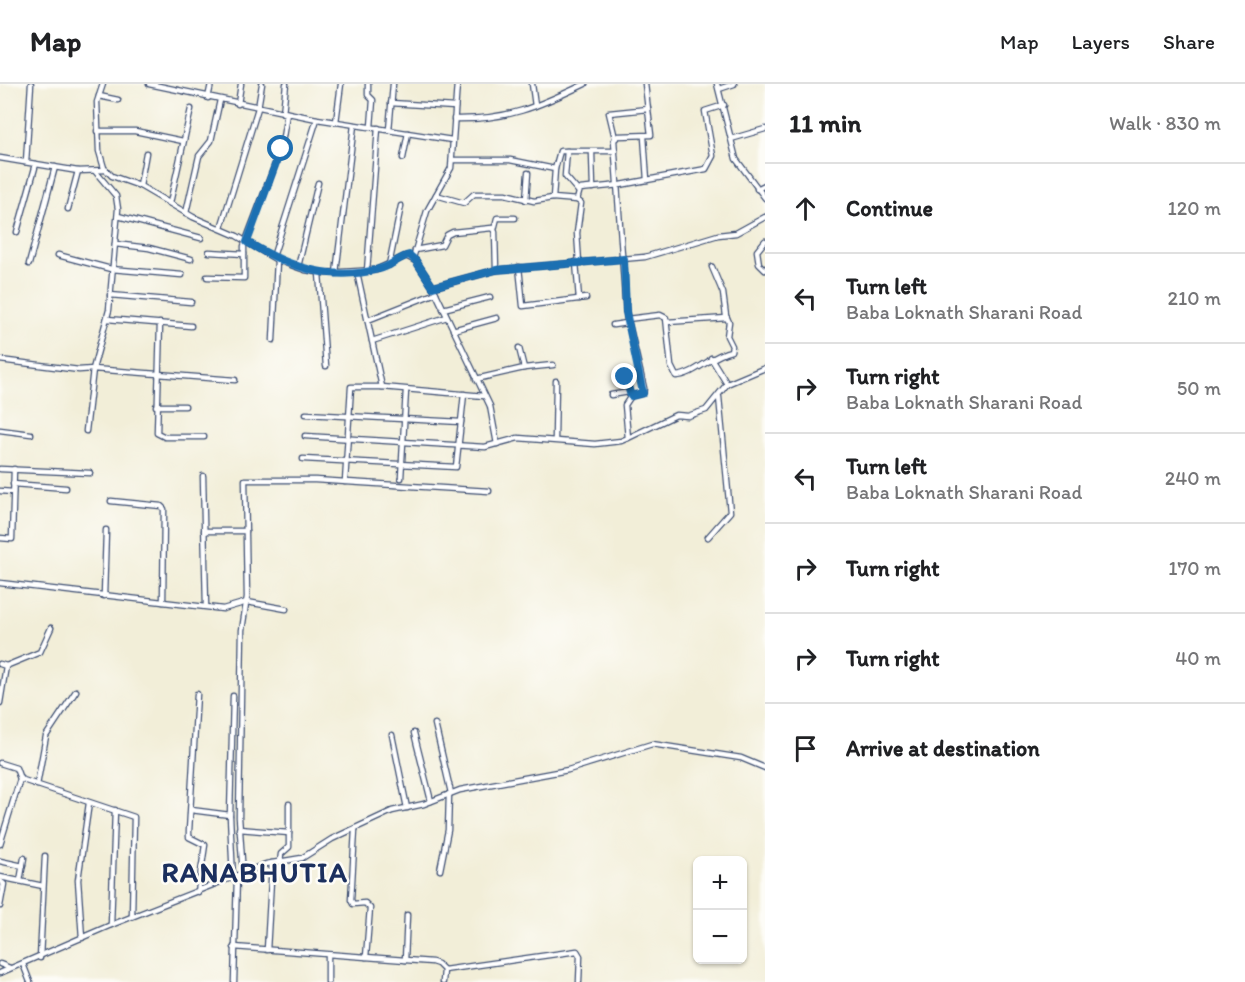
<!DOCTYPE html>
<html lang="en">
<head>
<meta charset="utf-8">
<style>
	body { margin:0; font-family:Itim,sans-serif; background:#f6f6f6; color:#202124 }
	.controls { position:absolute; right:18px; bottom:18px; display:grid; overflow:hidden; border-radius:9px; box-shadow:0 2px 4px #0004 }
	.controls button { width:54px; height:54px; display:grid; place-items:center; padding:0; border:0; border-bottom:2px solid #e0e0e0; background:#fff; color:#202124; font:30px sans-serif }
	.stop { position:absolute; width:18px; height:18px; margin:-14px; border:4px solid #1f6fb2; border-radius:50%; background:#fff }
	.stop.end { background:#1f6fb2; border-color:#fff; box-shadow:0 2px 6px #0008 }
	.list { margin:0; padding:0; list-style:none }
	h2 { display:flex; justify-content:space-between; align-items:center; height:78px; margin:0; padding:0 24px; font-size:26px }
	h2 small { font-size:20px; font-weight:400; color:#757577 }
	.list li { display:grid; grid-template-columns:39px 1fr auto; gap:18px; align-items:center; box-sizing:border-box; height:90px; padding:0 24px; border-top:2px solid #e0e0e0 }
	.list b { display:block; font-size:22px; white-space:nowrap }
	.list p { margin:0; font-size:20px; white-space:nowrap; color:#757577 }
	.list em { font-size:20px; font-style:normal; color:#757577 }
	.icon { flex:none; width:33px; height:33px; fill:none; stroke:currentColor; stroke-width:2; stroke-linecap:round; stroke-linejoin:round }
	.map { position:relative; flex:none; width:765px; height:898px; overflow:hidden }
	header { display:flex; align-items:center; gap:36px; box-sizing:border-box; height:84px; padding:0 30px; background:#fff; border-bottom:2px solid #e0e0e0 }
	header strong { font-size:28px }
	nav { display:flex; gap:33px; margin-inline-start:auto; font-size:21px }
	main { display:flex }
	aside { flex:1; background:#fff }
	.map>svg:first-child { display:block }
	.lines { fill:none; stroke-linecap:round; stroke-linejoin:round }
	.minor-casing { stroke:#3b4c70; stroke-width:7 }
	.minor { stroke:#fff; stroke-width:4.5 }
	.route { stroke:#1f6fb2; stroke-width:8 }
	.labels { text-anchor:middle; stroke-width:5; stroke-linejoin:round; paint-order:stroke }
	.district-label { font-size:28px; font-weight:bold; letter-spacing:1.5px; fill:#1b2f5e; stroke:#fdfcf7 }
</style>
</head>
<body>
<header>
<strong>Map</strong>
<nav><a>Map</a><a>Layers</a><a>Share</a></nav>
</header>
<main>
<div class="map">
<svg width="765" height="898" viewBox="0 0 765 898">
	<rect width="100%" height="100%" fill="#fdfcf7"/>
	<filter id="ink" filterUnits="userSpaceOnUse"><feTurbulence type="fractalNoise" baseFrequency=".0167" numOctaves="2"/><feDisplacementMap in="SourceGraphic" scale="12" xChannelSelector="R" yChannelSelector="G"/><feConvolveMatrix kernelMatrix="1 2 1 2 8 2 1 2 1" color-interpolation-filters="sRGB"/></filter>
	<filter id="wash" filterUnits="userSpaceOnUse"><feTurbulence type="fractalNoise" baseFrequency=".008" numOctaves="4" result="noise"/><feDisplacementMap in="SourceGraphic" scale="24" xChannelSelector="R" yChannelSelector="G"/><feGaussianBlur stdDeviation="1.35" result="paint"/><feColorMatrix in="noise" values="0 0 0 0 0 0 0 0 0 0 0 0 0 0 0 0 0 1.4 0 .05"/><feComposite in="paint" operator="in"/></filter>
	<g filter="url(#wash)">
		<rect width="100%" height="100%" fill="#f2eed8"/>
	</g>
	<g filter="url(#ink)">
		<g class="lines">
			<defs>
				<g id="minor">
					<polyline points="103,0 97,18 99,67 104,84 112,92 140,102 193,133 237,152 277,176 305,186 325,189 376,186 406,172 416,177 433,203 490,322 497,360"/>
					<polyline points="149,0 317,35 452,56"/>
					<polyline points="368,0 368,11 373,16 371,43"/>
					<polyline points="532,0 535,22"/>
					<polyline points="717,0 736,75 765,114"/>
					<polyline points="719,5 734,0"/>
					<polyline points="99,12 118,16"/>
					<polyline points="208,14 211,0"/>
					<polyline points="391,19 455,23"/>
					<polyline points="238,20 241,0"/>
					<polyline points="283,29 286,0"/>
					<path d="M 454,35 C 508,36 537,23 585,0"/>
					<polyline points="336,38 341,0"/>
					<polyline points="389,46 393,0"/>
					<polyline points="97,47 135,47 183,57"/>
					<polyline points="644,53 647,96"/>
					<polyline points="615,54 609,29 648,25"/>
					<polyline points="731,55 765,45"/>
					<polyline points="567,67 565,92 578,107"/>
					<polyline points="592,69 593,104"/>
					<polyline points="0,74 78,87 106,86"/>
					<polyline points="403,74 408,49"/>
					<polyline points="452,76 510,76 555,85 553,114 577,116 581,119 577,149 579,178"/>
					<polyline points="26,78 31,0"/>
					<polyline points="555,85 560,67 615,67"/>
					<polyline points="140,102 146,69"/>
					<polyline points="757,105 765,101"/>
					<polyline points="436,111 464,119 474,110 505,110 534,117 553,114"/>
					<polyline points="526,116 528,89"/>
					<polyline points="577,116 580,105 620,101 706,85 713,72 705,27 724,21"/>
					<polyline points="170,119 191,25"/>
					<polyline points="68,125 78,87"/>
					<polyline points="186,129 199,72 211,57 220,16"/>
					<polyline points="118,132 201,154"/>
					<polyline points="221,144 258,24 262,0"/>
					<polyline points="494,146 497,134 515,134"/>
					<polyline points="17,148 36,80"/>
					<polyline points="765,157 757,167 759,180 765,186"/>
					<polyline points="115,160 149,164 191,175"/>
					<polyline points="415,166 442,161 447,151 453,148 492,144 495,148 496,186"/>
					<polyline points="209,168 244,170"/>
					<polyline points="58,171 111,185 182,191"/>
					<polyline points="273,173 317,35"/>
					<polyline points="413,174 427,127 451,84 457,0"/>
					<polyline points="576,178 579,215"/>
					<polyline points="29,180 55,83"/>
					<polyline points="389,181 401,122"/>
					<polyline points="298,183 318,99"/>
					<polyline points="519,183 523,222 586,214"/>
					<polyline points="367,187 378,44"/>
					<polyline points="357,188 382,303"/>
					<polyline points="319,189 326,282"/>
					<polyline points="336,189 354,41"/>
					<polyline points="207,193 244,194 244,162 281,65 287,29"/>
					<polyline points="433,203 496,186 645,173 718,151 736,149 765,133"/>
					<polyline points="110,211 191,218"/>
					<polyline points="443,225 490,213"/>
					<polyline points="107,235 191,242"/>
					<path d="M 627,235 L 660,231 L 666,234 L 671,282 L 676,292 C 695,291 711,271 731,267 L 732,262 L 727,252 L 729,238 L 726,232 L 723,209 L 712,183"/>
					<polyline points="368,236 436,209"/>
					<polyline points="667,238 727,234"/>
					<polyline points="160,239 157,349 165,353 204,353"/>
					<polyline points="613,241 627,239"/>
					<polyline points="453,246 497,234"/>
					<polyline points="273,256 277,176"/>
					<polyline points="372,257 447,233"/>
					<polyline points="519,264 524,284"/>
					<polyline points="711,274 727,300"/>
					<polyline points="0,276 79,286 93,285 109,226 118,125 116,112 95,87"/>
					<polyline points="625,293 629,308"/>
					<polyline points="476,295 524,284 553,281"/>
					<polyline points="611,311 629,308 631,312"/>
					<polyline points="156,322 185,322"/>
					<polyline points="306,330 461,338 464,310"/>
					<polyline points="0,346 31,350"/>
					<polyline points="86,347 93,285 235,296"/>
					<polyline points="305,352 485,363 518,354 595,360 621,357 628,354 625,321 631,312 643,309 644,304 626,228 614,56 618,52 651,51 645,0"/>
					<polyline points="628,354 676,331 688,332 706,326 727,300 765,284"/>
					<polyline points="555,355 556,297"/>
					<polyline points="303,375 456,383 461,338"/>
					<polyline points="0,385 90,389"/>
					<polyline points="203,392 206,522"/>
					<polyline points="401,394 406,306"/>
					<polyline points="345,398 351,303 382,303 484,312"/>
					<polyline points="13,400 66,404"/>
					<polyline points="0,407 13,408"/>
					<polyline points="111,417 161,422 164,425 163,518"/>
					<polyline points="204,447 246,447"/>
					<polyline points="708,453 730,428 719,313"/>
					<polyline points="0,454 12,455 14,385"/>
					<polyline points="0,499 223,525 247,518 286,525"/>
					<polyline points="104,512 106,446"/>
					<polyline points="0,580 6,582 0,619"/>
					<polyline points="6,582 40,568 51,544"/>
					<polyline points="197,610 189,747 189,753 205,761 198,808"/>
					<polyline points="435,640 451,709"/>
					<polyline points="414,649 431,717"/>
					<polyline points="392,651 407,724"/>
					<polyline points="0,679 16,684 20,695 0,760"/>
					<polyline points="20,695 134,733 132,832"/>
					<polyline points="37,701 46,652 76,607"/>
					<polyline points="191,726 230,731 233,612"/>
					<polyline points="230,732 233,795"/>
					<polyline points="239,745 289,749"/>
					<polyline points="355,746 351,816 353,820 365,819 370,824 366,873"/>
					<polyline points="0,777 23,782"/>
					<polyline points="280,778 281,770 289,763 289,720"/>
					<polyline points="440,786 448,746 449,710"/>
					<polyline points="243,791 239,733 242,546 247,513 245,396 315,396 489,407"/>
					<polyline points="0,793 43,802"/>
					<polyline points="0,797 4,800 0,822"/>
					<polyline points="20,797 24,774"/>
					<polyline points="111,841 115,726"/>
					<polyline points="82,854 78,796 89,719"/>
					<polyline points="234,863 432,878 438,880 444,886 443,898"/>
					<polyline points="267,866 272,779"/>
					<polyline points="328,871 328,898"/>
					<polyline points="40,874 45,772"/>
					<polyline points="405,876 407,831"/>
					<polyline points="0,880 10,884"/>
					<polyline points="23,880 30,898"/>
					<polyline points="444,886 577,867 580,872 579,898"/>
					<polyline points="0,889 111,841 266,780 302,774 332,755 392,727 424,720 460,706 568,686 652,660 741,674 765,684"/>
					<polyline points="234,898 237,793"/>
				</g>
			</defs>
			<use href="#minor" class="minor-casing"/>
			<use href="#minor" class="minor"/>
		</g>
	</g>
	<g class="lines" filter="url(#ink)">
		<path class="route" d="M 281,65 L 247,158 C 288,183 331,198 379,185 C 390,183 398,174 409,171 L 416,177 L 433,203 L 496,186 L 624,175 L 626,228 L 643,309 L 631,312 L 625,293"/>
	</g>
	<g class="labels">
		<g class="district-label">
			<text x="255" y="798">RANABHUTIA</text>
		</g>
	</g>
</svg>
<div class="controls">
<button>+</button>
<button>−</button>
</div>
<div class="stop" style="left:281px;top:65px"></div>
<div class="stop end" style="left:625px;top:293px"></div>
</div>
<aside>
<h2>11 min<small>Walk · 830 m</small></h2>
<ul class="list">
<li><svg class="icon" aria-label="ahead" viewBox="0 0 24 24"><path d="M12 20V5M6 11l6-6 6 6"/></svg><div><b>Continue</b></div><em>120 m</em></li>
<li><svg class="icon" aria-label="left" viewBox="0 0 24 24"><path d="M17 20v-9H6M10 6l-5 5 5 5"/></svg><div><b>Turn left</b><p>Baba Loknath Sharani Road</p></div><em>210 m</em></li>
<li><svg class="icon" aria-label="right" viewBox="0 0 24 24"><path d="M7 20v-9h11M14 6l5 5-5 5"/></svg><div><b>Turn right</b><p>Baba Loknath Sharani Road</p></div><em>50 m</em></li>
<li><svg class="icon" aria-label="left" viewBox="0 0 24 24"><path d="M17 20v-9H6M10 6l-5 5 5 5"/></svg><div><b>Turn left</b><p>Baba Loknath Sharani Road</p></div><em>240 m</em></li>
<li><svg class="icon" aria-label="right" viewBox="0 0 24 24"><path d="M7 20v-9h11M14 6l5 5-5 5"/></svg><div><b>Turn right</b></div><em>170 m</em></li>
<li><svg class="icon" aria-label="right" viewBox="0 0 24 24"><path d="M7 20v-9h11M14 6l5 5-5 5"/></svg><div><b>Turn right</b></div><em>40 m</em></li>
<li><svg class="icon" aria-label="arrive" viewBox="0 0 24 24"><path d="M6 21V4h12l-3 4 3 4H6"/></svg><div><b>Arrive at destination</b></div></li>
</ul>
</aside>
</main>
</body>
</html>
